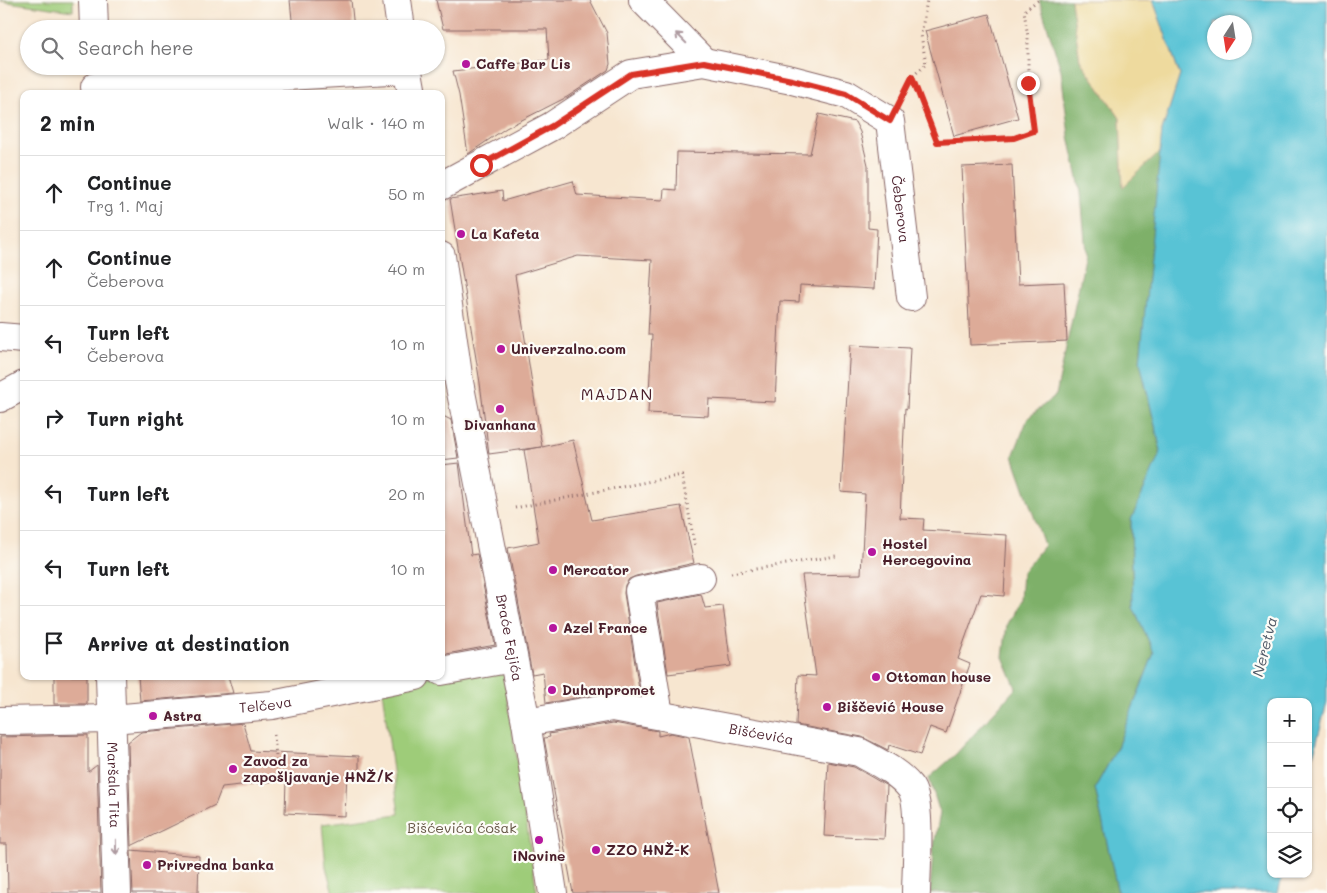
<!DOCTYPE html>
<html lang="en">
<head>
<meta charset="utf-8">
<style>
	body { margin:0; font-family:Mali,sans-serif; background:#f6f6f6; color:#202124 }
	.controls { position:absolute; right:15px; bottom:15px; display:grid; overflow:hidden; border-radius:10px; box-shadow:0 1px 4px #0004 }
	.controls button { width:45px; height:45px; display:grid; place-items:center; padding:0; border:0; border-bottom:1px solid #e0e0e0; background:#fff; color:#202124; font:25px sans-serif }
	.compass { position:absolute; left:1207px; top:15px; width:45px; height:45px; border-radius:50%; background:#fff; box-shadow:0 1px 4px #0004; rotate:192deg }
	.stop { position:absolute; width:15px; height:15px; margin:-11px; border:4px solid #d93025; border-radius:50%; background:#fff }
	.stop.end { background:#d93025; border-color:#fff; box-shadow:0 1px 5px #0008 }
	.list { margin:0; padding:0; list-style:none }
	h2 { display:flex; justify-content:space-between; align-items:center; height:65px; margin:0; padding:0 20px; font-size:21px }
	h2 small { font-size:16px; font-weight:400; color:#757577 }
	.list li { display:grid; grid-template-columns:32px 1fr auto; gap:15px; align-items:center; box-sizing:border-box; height:75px; padding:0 20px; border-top:1px solid #e0e0e0 }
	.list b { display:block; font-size:19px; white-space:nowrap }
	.list p { margin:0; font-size:16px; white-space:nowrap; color:#757577 }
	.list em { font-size:16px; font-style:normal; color:#757577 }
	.icon { flex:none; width:28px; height:28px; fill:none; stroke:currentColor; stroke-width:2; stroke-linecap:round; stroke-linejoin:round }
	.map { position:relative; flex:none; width:1327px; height:893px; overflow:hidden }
	.search { position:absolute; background:#fff; box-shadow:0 1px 4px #0004; left:20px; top:20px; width:425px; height:55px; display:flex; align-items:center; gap:12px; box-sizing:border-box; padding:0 18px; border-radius:28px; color:#757577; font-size:19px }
	.panel { position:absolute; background:#fff; box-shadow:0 1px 4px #0004; left:20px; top:90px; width:425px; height:590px; border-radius:10px }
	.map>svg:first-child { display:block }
	.green { fill:#9ecc79; stroke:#747652 }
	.forest { fill:#7eb069; stroke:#64684a }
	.sand { fill:#eeda9e; stroke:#9c7c64 }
	.water { fill:#59c3d5; stroke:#527180; fill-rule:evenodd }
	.building { fill:#ddab98 }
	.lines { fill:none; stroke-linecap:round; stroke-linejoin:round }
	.minor-casing { stroke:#876565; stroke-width:30 }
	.path { stroke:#876565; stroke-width:3; stroke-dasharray:1 4; stroke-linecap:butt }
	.minor { stroke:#fff; stroke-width:28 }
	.oneway { stroke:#ae9aa0 }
	.route { stroke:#d93025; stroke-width:6 }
	.poi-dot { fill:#b5179e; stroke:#fdfcf7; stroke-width:2 }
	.labels { text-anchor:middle; stroke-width:4.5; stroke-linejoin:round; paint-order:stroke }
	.poi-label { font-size:14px; font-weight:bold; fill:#4a1f2b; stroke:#fdfcf7; text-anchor:start }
	.street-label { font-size:14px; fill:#4a1f2b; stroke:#fdfcf7 }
	.park-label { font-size:14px; fill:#635342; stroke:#fdfcf7 }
	.water-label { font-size:15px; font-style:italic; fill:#4f5866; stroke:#fdfcf7 }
	.quarter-label { font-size:16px; letter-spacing:1px; fill:#4a1f2b; stroke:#fdfcf7 }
</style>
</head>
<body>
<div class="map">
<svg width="1327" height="893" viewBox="0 0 1327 893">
	<rect width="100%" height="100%" fill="#fdfcf7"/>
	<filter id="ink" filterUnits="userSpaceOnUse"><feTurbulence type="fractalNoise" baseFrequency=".02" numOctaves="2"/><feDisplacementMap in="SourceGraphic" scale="10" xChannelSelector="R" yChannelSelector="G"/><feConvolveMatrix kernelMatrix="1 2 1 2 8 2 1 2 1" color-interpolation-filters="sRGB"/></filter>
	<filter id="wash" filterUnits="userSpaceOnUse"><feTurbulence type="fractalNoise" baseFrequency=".0096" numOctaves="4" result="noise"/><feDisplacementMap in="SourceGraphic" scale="20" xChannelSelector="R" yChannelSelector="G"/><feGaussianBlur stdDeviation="1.12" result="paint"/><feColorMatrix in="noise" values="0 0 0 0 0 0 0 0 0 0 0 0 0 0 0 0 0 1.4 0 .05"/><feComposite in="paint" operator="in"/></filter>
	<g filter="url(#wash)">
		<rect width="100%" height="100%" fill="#f7e6d0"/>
		<g class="green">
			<polygon points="0,0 73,0 73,11 0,1"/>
			<polygon points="503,667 537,893 333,893 326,867 322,824 399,814 381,683"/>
		</g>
		<polygon class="forest" points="1039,0 1071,0 1080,60 1120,118 1123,186 1161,151 1140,362 1161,451 1131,520 1133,606 1154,653 1116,750 1095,788 1118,893 930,893 933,851 940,813 929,778 956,754 1016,688 1003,657 1007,624 1020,600 1022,573 1044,545 1013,456 1028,418 1056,395 1086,253 1081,193 1069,136 1061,70"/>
		<polygon class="sand" points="1071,0 1153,0 1180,75 1162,131 1161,151 1123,187 1120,118 1080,60"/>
		<path class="water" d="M 1153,0 L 1327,0 L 1327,702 L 1308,776 L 1308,702 L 1271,702 L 1271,874 L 1283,874 L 1278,893 L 1118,893 L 1095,788 L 1116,750 L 1154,653 L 1133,606 L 1131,520 L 1161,451 L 1140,362 L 1162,131 L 1180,75 ZM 1214,22 L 1244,22 L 1244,52 L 1214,52 Z"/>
		<g id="blocks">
			<g class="building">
				<polygon points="290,0 351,0 354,29 293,29"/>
				<polygon points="436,0 590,0 607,33 610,64 608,70 567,97 506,128 468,154 459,95 453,71 549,60 547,29 443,29"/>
				<polygon points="989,14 1018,118 954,136 925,31"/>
				<polygon points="819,114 855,122 860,132 868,165 868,228 877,229 874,289 800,285 799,302 780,301 775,402 709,399 708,416 648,413 652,335 648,335 652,260 578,256 515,275 542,447 573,440 592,520 681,506 694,563 636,576 629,579 625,585 624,593 640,696 611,692 546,703 543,672 532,674 508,548 539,542 524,450 541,447 489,454 480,383 450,199 502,191 503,201 573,181 577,195 663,200 664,189 676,190 677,152 810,154"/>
				<polygon points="1012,165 1018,284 1064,282 1067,341 970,345 962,167"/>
				<polygon points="850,345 910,348 907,409 905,408 900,518 924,519 923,530 1007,535 1004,596 981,594 958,659 970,664 946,733 930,727 920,755 889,745 888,750 862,737 796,725 798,675 816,676 802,575 861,574 865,494 841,492"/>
				<polygon points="441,415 451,420 458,458 441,460"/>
				<polygon points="459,463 471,555 477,554 495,645 441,655 441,465"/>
				<polygon points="701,594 705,608 723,606 731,666 668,674 657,603"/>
				<rect x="54" y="676" width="33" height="28"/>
				<polygon points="138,676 228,676 233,693 140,701"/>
				<polygon points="243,723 251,751 359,756 359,772 347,773 345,816 285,813 286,780 222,787 215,805 131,846 128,742 141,732"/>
				<polygon points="613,723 658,731 658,736 671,733 689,737 719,893 573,893 544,738 550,737 549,734"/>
				<polygon points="88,735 88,772 97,765 101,893 8,893 7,844 0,844 0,737"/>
				<polygon points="828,762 854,767 887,786 884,839 824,836"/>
				<polygon points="131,850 199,856 198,893 133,893"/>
			</g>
		</g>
	</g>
	<g filter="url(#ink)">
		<use href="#blocks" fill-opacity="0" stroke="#876565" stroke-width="1"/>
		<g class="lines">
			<defs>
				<g id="minor">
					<polyline points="93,0 94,29"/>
					<polyline points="397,0 401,29"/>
					<path id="s1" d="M 704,62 L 792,80 L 846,94 L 890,121 L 911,297"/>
					<polyline points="407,66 412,94"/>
					<polyline points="95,87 407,69"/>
					<polyline points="441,186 552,126 631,74 704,62 643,0"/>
					<path id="s2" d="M 441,256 L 459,382 L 526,722 L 553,893"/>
					<polyline points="0,337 24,339"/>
					<polyline points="0,398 24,385"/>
					<polyline points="441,671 513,658"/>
					<path id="s3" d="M 110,676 L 117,893"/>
					<polyline points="659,715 639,591 701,578"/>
					<path id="s4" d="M 0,721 L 112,719 L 272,705 L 416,676"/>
					<path id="s5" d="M 526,722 L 613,707 L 859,752 C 877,762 897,771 910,787 C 922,801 916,872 916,893"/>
				</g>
			</defs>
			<use href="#minor" class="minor-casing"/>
			<g class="path">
				<polyline points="912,77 937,142 1014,138 1034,131 1028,83 1028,37 1024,11 1038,0"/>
				<polyline points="904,94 912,77 926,64 921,35 927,0"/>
				<polyline points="515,508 682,475 695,548"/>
				<polyline points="731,573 836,556"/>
				<polyline points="274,735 277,767"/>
			</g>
			<use href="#minor" class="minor"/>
		</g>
		<defs><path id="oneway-shaft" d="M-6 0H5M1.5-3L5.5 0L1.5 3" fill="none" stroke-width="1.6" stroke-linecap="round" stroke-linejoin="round" transform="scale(1.25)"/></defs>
		<g class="oneway">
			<use href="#oneway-shaft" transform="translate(681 38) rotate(-135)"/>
			<use href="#oneway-shaft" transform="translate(116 847) rotate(89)"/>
		</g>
	</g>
	<g class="lines" filter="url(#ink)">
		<polyline class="route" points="481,165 552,126 631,74 704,62 792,80 846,94 890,121 912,77 937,142 1014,138 1034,131 1028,83"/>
	</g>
	<g class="poi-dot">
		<circle cx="466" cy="64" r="5"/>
		<circle cx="461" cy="234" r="5"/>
		<circle cx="501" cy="349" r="5"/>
		<circle cx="500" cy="409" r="5"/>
		<circle cx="872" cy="552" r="5"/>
		<circle cx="553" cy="570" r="5"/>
		<circle cx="553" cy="628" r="5"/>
		<circle cx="876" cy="677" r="5"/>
		<circle cx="552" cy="690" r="5"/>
		<circle cx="827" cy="707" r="5"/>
		<circle cx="153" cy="716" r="5"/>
		<circle cx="233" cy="769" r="5"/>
		<circle cx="539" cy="840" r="5"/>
		<circle cx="596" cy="850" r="5"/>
		<circle cx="147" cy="865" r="5"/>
	</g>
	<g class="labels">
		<g class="poi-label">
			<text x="476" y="69">Caffe Bar Lis</text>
			<text x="471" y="239">La Kafeta</text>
			<text x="511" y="354">Univerzalno.com</text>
			<text x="500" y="430" text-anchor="middle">Divanhana</text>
			<text x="882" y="549">Hostel<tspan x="882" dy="16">Hercegovina</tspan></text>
			<text x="563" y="575">Mercator</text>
			<text x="563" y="633">Azel France</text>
			<text x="886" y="682">Ottoman house</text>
			<text x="562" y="695">Duhanpromet</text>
			<text x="837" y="712">Biščević House</text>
			<text x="163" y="721">Astra</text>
			<text x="243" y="766">Zavod za<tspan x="243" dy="16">zapošljavanje HNŽ/K</tspan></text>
			<text x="606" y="855">ZZO HNŽ-K</text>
			<text x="539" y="861" text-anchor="middle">iNovine</text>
			<text x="157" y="870">Privredna banka</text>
		</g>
		<g class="street-label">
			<text dy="5" stroke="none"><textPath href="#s1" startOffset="286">Čeberova</textPath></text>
			<text dy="5" stroke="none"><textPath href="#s2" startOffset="388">Braće Fejića</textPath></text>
			<text dy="5" stroke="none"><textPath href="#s4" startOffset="266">Telčeva</textPath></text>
			<text dy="5" stroke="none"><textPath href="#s5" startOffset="239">Bišćevića</textPath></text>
			<text dy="5" stroke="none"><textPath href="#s3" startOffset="109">Maršala Tita</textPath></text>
		</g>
		<g class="park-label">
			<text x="462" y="833">Bišćevića ćošak</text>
		</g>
		<g class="water-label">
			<text transform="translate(1265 647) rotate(-76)" y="5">Neretva</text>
		</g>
		<g class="quarter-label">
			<text x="617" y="400">MAJDAN</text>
		</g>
	</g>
</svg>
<div class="controls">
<button>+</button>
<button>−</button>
<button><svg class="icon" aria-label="locate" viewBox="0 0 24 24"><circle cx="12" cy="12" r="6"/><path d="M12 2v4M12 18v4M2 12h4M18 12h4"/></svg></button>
<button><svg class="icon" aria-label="layers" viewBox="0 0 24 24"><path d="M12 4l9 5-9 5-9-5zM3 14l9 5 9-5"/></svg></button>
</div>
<svg class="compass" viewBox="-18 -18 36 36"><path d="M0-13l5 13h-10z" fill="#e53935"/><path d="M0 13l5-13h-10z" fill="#757577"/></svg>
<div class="stop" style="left:481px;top:165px"></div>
<div class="stop end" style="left:1028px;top:83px"></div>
<div class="search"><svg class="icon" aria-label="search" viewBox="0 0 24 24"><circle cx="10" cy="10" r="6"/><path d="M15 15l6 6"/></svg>Search here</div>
<section class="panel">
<h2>2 min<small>Walk · 140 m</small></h2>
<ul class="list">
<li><svg class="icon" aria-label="ahead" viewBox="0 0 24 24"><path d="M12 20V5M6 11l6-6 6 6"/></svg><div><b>Continue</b><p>Trg 1. Maj</p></div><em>50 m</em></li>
<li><svg class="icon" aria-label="ahead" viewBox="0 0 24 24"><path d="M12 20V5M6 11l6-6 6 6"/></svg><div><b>Continue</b><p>Čeberova</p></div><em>40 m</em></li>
<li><svg class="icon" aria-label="left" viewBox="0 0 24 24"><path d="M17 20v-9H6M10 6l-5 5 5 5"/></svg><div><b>Turn left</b><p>Čeberova</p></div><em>10 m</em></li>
<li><svg class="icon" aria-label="right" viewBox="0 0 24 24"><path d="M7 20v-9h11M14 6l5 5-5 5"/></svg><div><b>Turn right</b></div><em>10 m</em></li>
<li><svg class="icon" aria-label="left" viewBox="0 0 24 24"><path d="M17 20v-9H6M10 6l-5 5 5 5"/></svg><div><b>Turn left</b></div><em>20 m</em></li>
<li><svg class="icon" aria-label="left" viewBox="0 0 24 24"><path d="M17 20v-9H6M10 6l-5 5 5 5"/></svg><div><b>Turn left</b></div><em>10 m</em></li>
<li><svg class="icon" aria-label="arrive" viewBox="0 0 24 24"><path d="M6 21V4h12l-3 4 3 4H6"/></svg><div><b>Arrive at destination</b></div></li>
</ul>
</section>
</div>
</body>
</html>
